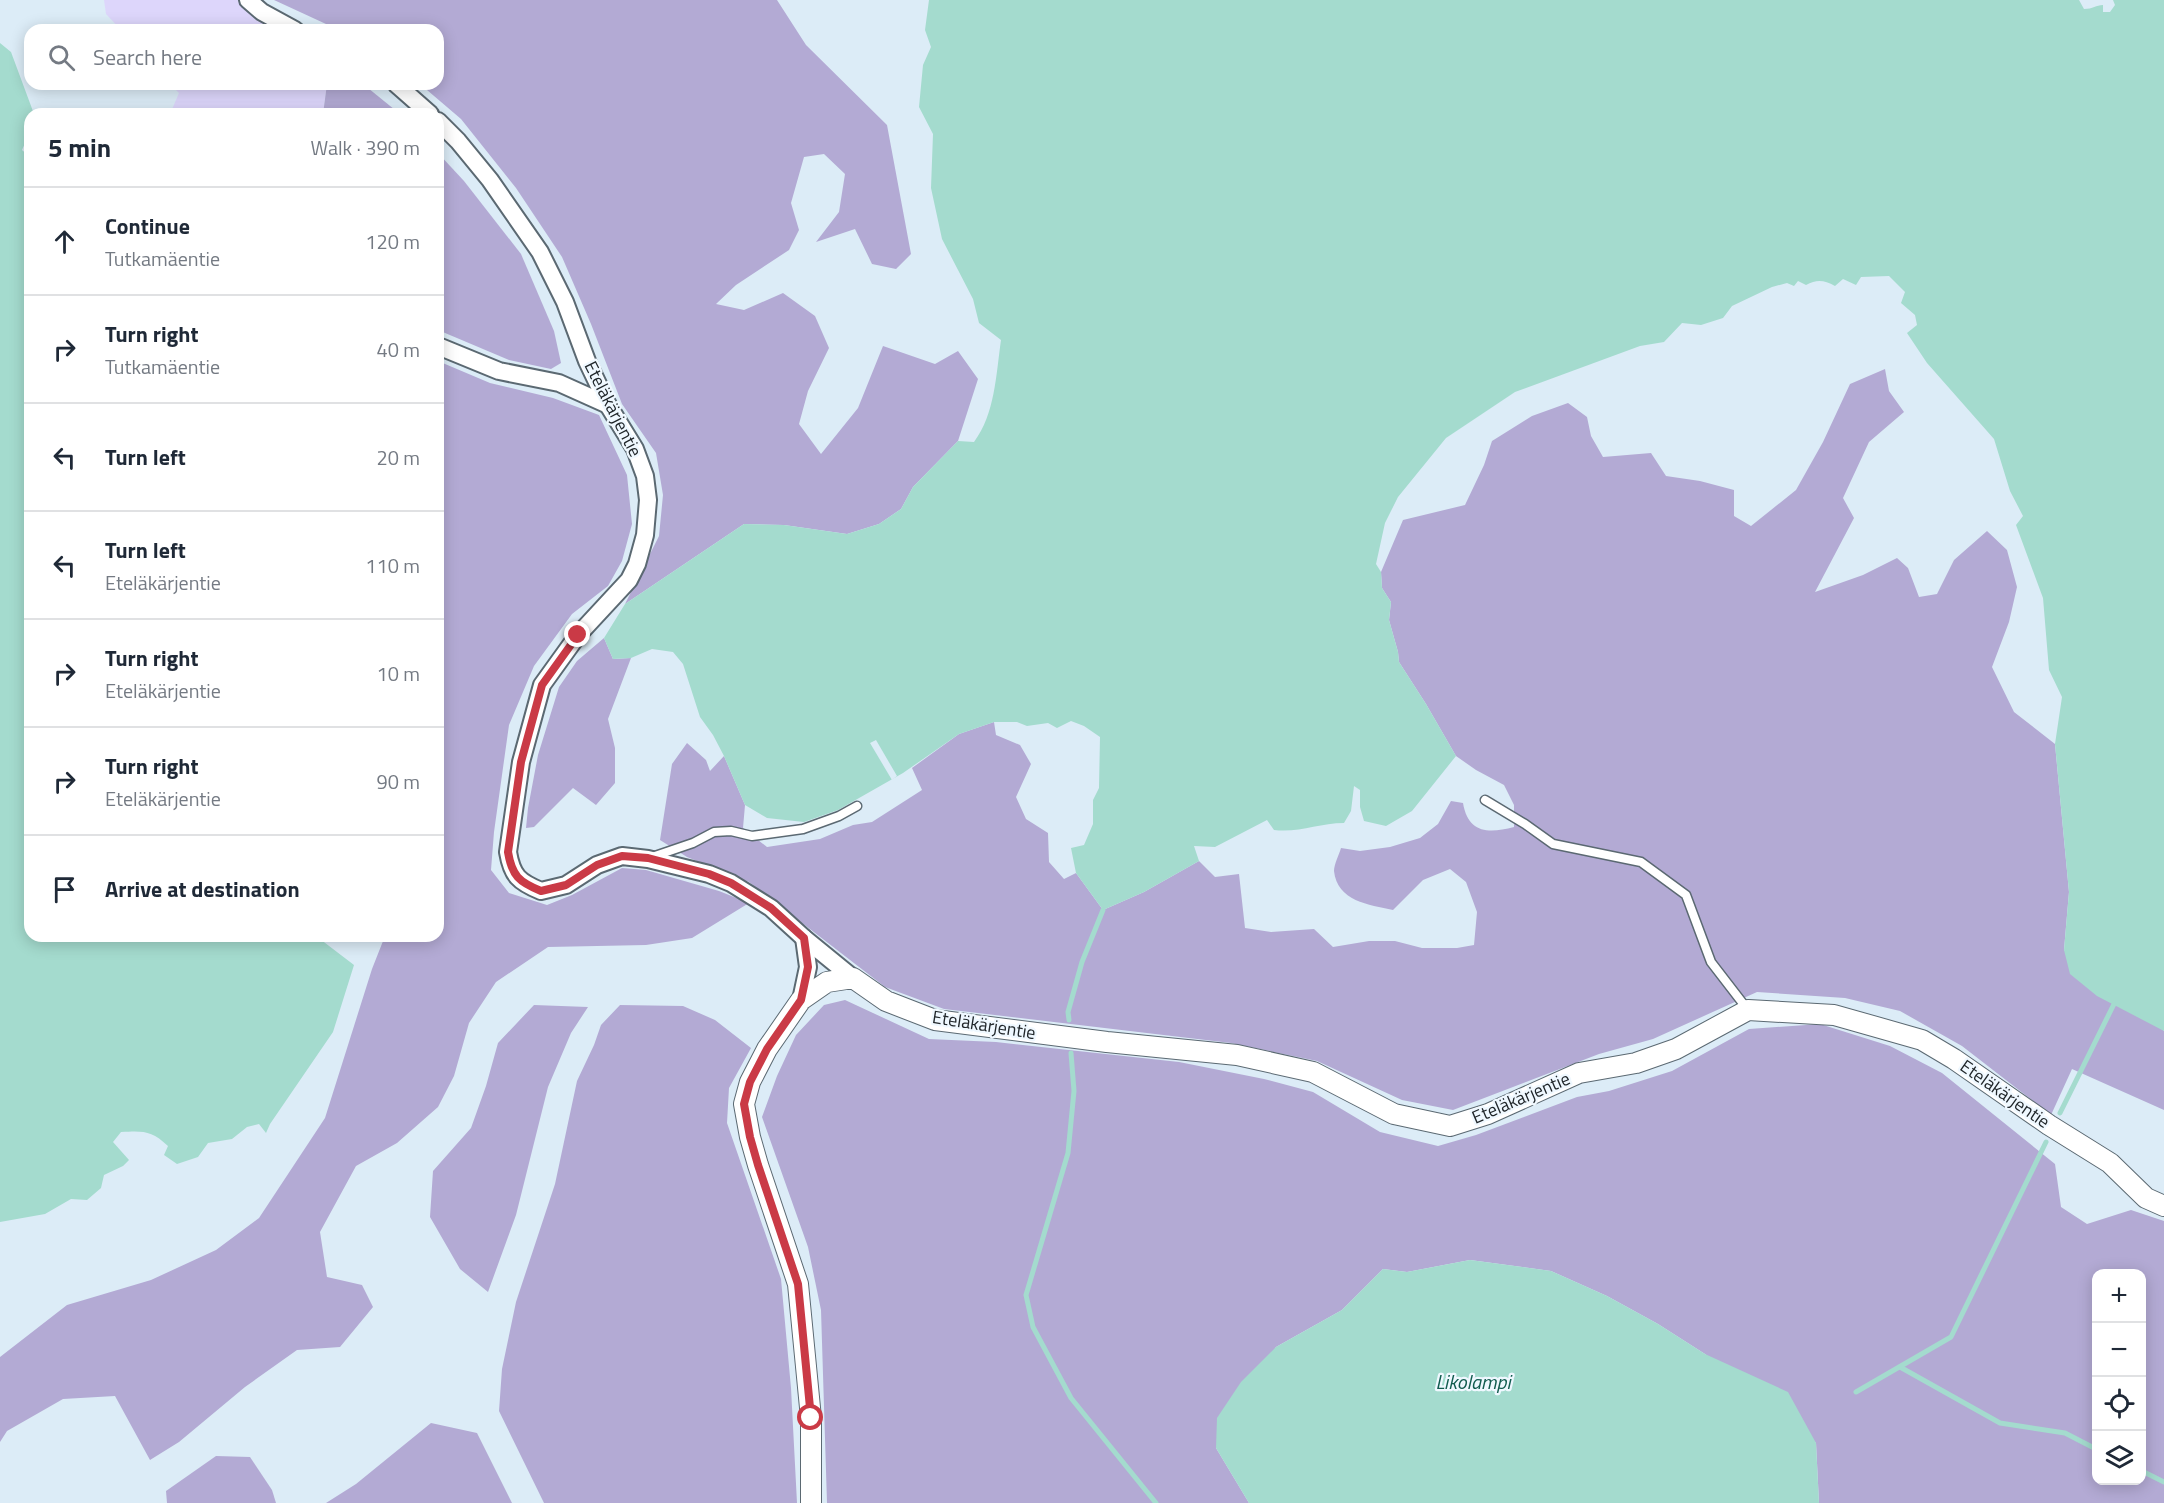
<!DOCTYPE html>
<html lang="en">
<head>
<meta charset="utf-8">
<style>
	body { margin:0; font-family:"Titillium Web",sans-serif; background:#f6f6f7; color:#1f2937 }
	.controls { position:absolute; right:18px; bottom:18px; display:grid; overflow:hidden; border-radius:12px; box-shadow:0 3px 15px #0003 }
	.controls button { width:54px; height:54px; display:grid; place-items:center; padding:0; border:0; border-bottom:2px solid #e0e1e3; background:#fff; color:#1f2937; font:30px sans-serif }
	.stop { position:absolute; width:18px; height:18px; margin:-14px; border:4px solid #ca3a46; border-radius:50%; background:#fff }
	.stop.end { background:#ca3a46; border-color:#fff; box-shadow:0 2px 6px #0008 }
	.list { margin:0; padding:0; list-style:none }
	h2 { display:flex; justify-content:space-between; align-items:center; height:78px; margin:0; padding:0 24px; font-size:26px }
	h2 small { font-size:20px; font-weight:400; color:#747a83 }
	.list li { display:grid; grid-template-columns:39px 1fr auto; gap:18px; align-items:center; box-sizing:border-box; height:108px; padding:0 24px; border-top:2px solid #e0e1e3 }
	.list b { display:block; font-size:22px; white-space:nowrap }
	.list p { margin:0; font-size:20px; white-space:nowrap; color:#747a83 }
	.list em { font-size:20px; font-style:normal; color:#747a83 }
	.icon { flex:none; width:33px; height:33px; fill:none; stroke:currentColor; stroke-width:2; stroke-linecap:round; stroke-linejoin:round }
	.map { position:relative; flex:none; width:2164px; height:1503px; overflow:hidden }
	.search { position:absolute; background:#fff; box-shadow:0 3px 15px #0003; left:24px; top:24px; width:420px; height:66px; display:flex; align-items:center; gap:15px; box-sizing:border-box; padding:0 21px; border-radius:18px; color:#747a83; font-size:22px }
	.panel { position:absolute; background:#fff; box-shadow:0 3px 15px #0003; left:24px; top:108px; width:420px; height:834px; border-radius:18px }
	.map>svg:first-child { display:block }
	.green { fill:#ddd6fb }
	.forest { fill:#b3aad4; fill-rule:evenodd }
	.water { fill:#a4dbce }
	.pier { fill:#dcecf7 }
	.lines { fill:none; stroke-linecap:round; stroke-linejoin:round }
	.stream { stroke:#a4dbce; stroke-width:5 }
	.service-casing { stroke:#5b6972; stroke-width:11 }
	.minor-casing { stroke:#5b6972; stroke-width:20 }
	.tertiary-casing { stroke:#5b6972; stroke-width:22 }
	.service { stroke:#fff; stroke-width:8 }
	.minor { stroke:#fff; stroke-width:16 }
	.tertiary { stroke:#fff; stroke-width:20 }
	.route { stroke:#ca3a46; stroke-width:8 }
	.labels { text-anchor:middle; stroke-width:4.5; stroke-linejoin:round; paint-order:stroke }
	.street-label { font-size:18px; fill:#20262a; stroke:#eff8ff }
	.water-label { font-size:20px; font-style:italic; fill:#125c50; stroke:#eff8ff }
</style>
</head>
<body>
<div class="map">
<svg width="2164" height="1503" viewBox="0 0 2164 1503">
	<rect width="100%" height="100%" fill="#dcecf7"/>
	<g class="green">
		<polygon points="104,0 262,0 284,30 121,30 106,14"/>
		<polygon points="170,84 327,84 323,114 170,114 179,93"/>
	</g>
	<g class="forest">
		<polygon points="274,0 777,0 806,45 887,125 911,254 896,269 872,264 855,229 816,242 839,212 845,174 824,154 804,157 791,203 799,230 789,250 736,285 716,304 744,310 783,293 815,316 829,348 808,391 799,424 821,454 858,408 883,346 935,364 958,351 978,379 958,441 913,487 901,509 879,524 847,534 784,525 744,524 625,604 659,536 663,495 656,453 622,404 591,324 562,257 516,188 461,119 420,84 438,84 438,30 339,30"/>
		<polygon points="327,84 363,84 400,114 323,114"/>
		<polygon points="438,153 464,181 521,254 554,331 561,363 551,369 509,360 438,330"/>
		<polygon points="438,361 490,383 553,398 599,415 627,475 632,524 622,561 608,586 572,614 534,666 509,725 494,832 491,870 509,893 547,905 572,895 622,868 646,870 719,891 749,903 692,938 646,945 548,947 496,982 469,1023 454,1076 438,1107 397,1143 356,1166 320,1232 327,1277 362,1285 373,1307 340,1347 297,1350 245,1387 179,1442 150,1460 115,1396 63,1399 7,1431 0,1442 0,1357 67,1305 151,1280 216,1250 259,1218 325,1118 372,969 385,936 438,936"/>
		<path d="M 1885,369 L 1889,391 L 1904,412 L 1869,442 L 1843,498 L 1854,518 L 1815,592 L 1863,575 L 1897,558 L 1908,568 L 1919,597 L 1937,594 L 1954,560 L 1987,531 L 2007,550 L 2017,587 L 2009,622 L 1992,667 L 2014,712 L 2055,744 L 2069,892 L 2064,950 L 2164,1031 L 2164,1110 L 2072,1069 L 2051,1115 L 1962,1046 L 1900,1011 L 1845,998 L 1757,992 L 1653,1039 L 1599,1054 L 1453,1110 L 1402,1100 L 1317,1061 L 1231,1043 L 944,1009 L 885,987 L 749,882 L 687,857 L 660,840 L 672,764 L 687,743 L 706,760 L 710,771 L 724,756 L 745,805 L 743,828 L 767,847 L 820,839 L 853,825 L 872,822 L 922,790 L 912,768 L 959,734 L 994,722 L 996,735 L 1020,745 L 1031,764 L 1016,797 L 1026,819 L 1048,833 L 1049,862 L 1064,879 L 1076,873 L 1103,910 L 1144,892 L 1199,861 L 1215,877 L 1239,874 L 1245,928 L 1271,932 L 1314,929 L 1333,947 L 1369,941 L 1395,941 L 1422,948 L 1457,948 L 1474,945 L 1477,912 L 1466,882 L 1450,869 L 1423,880 L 1393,910 C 1369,905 1337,901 1334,871 C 1334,864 1339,855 1341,848 L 1360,851 L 1390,847 L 1420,838 L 1438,824 L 1451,801 L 1463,803 C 1468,833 1488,834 1514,827 L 1514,805 L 1504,785 L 1476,770 L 1456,756 L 1426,704 L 1399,662 L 1398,652 L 1389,620 L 1391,602 L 1382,588 L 1381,572 L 1403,520 L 1465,505 L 1484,465 L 1492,441 L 1532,416 L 1568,403 L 1587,417 L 1591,436 L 1603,457 L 1651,453 L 1666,476 L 1700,481 L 1734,490 L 1734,516 L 1751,526 L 1796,490 L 1823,442 L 1850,384 Z"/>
		<polygon points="604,638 613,659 631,658 608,719 615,748 615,783 596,805 573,788 534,827 526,828 528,808 538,755 559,687 577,661"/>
		<path d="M 845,1000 L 929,1039 L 996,1042 L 1179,1062 L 1264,1079 L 1313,1092 L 1380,1132 L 1438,1146 L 1476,1135 L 1577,1097 L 1609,1091 L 1672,1071 L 1749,1029 L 1820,1024 L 1890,1046 L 1942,1073 L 2055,1164 L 2061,1207 L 2087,1224 L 2131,1210 L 2164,1221 L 2164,1503 L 1819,1503 L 1816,1443 L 1705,1354 L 1658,1324 L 1607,1296 L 1551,1271 L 1470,1260 L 1407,1272 L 1383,1269 L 1342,1310 L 1276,1347 L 1216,1448 L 1249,1503 L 827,1503 L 821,1310 L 808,1247 L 762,1117 L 777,1076 L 796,1035 L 824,1005 ZM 2096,1274 L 2142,1274 L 2142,1480 L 2096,1480 Z"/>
		<polygon points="534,1005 588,1007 571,1033 548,1087 516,1215 488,1292 460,1269 430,1217 433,1171 471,1128 486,1086 498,1043"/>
		<polygon points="620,1005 683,1006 715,1020 751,1048 729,1088 727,1123 781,1279 791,1388 797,1503 544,1503 499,1411 502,1369 516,1302 555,1184 577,1081 594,1045 601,1025"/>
		<polygon points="431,1423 477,1433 512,1503 326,1503 356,1484"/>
		<polygon points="216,1456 250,1457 272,1490 276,1503 167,1503 166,1491"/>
	</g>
	<g class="water">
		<path d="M 929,0 L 2079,0 L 2084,9 C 2093,9 2096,5 2103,5 L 2103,12 L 2110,12 L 2115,5 L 2113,0 L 2164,0 L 2164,1031 L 2097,996 L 2070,974 L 2064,950 L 2069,892 L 2055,744 L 2062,697 L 2049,670 L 2043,598 L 2016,525 L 2023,516 L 2010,491 L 1994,439 L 1927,363 L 1907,333 L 1917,325 L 1915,315 L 1901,303 L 1905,292 L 1889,276 L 1861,277 L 1856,285 L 1843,279 L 1835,286 C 1824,280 1817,279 1806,285 L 1798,281 L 1794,286 L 1787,283 L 1772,287 L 1732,306 L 1723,318 L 1701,325 L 1682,323 L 1664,342 L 1640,346 L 1515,392 L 1446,438 L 1398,497 L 1385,523 L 1376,564 L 1381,572 L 1382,588 L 1391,602 L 1389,620 L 1398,652 L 1399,662 L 1426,704 L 1456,756 L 1412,811 L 1386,826 L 1364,821 L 1360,807 L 1360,790 L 1354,786 L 1351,811 L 1344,823 C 1319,823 1299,833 1274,830 L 1267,820 L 1215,847 L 1194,846 L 1199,861 L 1144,892 L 1103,910 L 1076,873 L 1071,848 L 1084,845 L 1093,824 L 1093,800 L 1099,788 L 1100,737 L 1084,726 L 1071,721 L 1057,728 L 1048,723 L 1027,726 L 1017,722 L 994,722 L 959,734 L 903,773 L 838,810 L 804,822 L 767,818 L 745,805 L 724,756 L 713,735 L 700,717 L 683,664 L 673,652 L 652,649 L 631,658 L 613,659 L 604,638 L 625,604 L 744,524 L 784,525 L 847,534 L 879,524 L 901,509 L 913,487 L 958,441 L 974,442 C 995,414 996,375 1001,340 L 979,323 L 973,299 L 942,239 L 931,188 L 933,134 L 919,107 L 923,65 L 931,47 L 925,30 Z"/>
		<path d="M 0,43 L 11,52 L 34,114 L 30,114 L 30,132 L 22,150 L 30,157 L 30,175 L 25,185 L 30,186 L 30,936 L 316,936 L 354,965 L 333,1032 L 270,1124 L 266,1133 L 259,1124 L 247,1127 L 232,1139 L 208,1143 L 198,1157 L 177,1164 L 164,1155 L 168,1146 C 151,1130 143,1131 121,1132 L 113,1142 L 129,1160 L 123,1166 L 104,1175 L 101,1188 L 87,1200 L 71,1199 L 45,1214 L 0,1222 Z"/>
		<polygon points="1470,1260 1551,1271 1607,1296 1658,1324 1705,1354 1788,1392 1816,1443 1819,1503 1249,1503 1216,1448 1217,1418 1241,1382 1276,1347 1342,1310 1383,1269 1407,1272"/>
	</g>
	<polygon class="pier" points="876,740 897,776 892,780 870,743"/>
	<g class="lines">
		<g class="stream">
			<polyline points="1069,1020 1068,1012 1082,962 1103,910"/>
			<polyline points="1071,1053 1074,1091 1068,1153 1026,1295 1033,1327 1071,1398 1156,1503"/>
			<polyline points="2060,1113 2114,1004"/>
			<polyline points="1900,1367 2000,1423 2065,1433 2096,1449"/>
			<polyline points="1856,1392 1951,1337 2046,1142"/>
			<polyline points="2142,1471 2164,1482"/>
		</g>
		<defs>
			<g id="service">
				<polyline points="1485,800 1525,824 1553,844 1641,862 1686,895 1711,962 1748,1010"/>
				<polyline points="652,857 693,843 714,832 731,831 752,836 803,829 839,816 857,806"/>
			</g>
			<g id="minor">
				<polyline points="248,0 262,12 295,30"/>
				<polyline points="396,84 430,114"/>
				<path d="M 438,121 L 458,141 L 490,180 L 540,252 L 565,302 L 587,361 L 608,405 L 635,449 L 645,476 L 648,500 L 645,535 L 637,564 L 629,580 L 578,635 L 542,685 L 521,762 L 508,852 C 512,876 519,882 541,891 L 566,885 L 597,865 L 622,856 L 648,859 L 709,874 L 731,883 L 771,908 L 804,938 L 853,978"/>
				<polyline points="438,346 499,371 559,383 608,405"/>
				<polyline points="801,1000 808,967 804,938"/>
			</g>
			<polyline id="tertiary" points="811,1503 811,1418 798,1284 758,1165 750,1137 744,1104 750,1082 767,1049 801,1000 827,982 853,978 886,1001 935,1020 1107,1042 1237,1055 1313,1072 1394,1114 1450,1126 1488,1114 1579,1073 1636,1063 1676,1049 1748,1010 1834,1015 1922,1040 1954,1059 2049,1125 2110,1163 2146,1198 2164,1206"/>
		</defs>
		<use href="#service" class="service-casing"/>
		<use href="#minor" class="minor-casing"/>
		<use href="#tertiary" class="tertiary-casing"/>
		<use href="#service" class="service"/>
		<use href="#minor" class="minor"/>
		<use href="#tertiary" class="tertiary"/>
	</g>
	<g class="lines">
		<path class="route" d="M 578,635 L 542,685 L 521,762 L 508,852 C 512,876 519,882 541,891 L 566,885 L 597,865 L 622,856 L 648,858 L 709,874 L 731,883 L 771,908 L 804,938 L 808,967 L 801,1000 L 767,1049 L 750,1082 L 744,1104 L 750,1137 L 758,1165 L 798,1284 L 811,1418"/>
	</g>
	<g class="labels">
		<g class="street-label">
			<text transform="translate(613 409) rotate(63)" y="6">Eteläkärjentie</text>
			<text transform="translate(984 1025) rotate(9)" y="6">Eteläkärjentie</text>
			<text transform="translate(2005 1094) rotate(35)" y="6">Eteläkärjentie</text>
			<text transform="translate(1521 1098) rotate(-23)" y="6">Eteläkärjentie</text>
		</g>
		<g class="water-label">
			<text x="1473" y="1389">Likolampi</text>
		</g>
	</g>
</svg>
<div class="controls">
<button>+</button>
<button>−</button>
<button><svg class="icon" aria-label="locate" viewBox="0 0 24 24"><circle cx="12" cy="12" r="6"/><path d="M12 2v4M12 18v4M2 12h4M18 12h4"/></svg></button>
<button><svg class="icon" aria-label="layers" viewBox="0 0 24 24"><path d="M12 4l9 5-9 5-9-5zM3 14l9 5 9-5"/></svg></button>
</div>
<div class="stop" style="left:811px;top:1418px"></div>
<div class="stop end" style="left:578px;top:635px"></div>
<div class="search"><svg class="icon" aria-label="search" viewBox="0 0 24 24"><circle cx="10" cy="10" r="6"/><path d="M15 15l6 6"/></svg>Search here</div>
<section class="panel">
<h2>5 min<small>Walk · 390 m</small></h2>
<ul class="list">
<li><svg class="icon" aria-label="ahead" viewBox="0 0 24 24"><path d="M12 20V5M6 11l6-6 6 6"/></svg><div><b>Continue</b><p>Tutkamäentie</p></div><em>120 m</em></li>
<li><svg class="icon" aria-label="right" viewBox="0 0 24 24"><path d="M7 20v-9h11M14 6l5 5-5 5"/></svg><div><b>Turn right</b><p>Tutkamäentie</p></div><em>40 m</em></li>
<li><svg class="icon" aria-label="left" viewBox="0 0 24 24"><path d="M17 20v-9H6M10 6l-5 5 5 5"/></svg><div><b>Turn left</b></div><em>20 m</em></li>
<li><svg class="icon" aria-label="left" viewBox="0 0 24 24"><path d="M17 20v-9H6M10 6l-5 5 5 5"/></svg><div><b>Turn left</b><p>Eteläkärjentie</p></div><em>110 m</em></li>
<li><svg class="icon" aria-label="right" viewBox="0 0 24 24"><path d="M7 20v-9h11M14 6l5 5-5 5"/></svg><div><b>Turn right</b><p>Eteläkärjentie</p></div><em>10 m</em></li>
<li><svg class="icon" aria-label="right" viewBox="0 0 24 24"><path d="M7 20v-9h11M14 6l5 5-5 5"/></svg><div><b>Turn right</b><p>Eteläkärjentie</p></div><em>90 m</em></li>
<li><svg class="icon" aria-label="arrive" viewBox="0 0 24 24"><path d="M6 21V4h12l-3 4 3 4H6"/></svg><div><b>Arrive at destination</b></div></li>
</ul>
</section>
</div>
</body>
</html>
